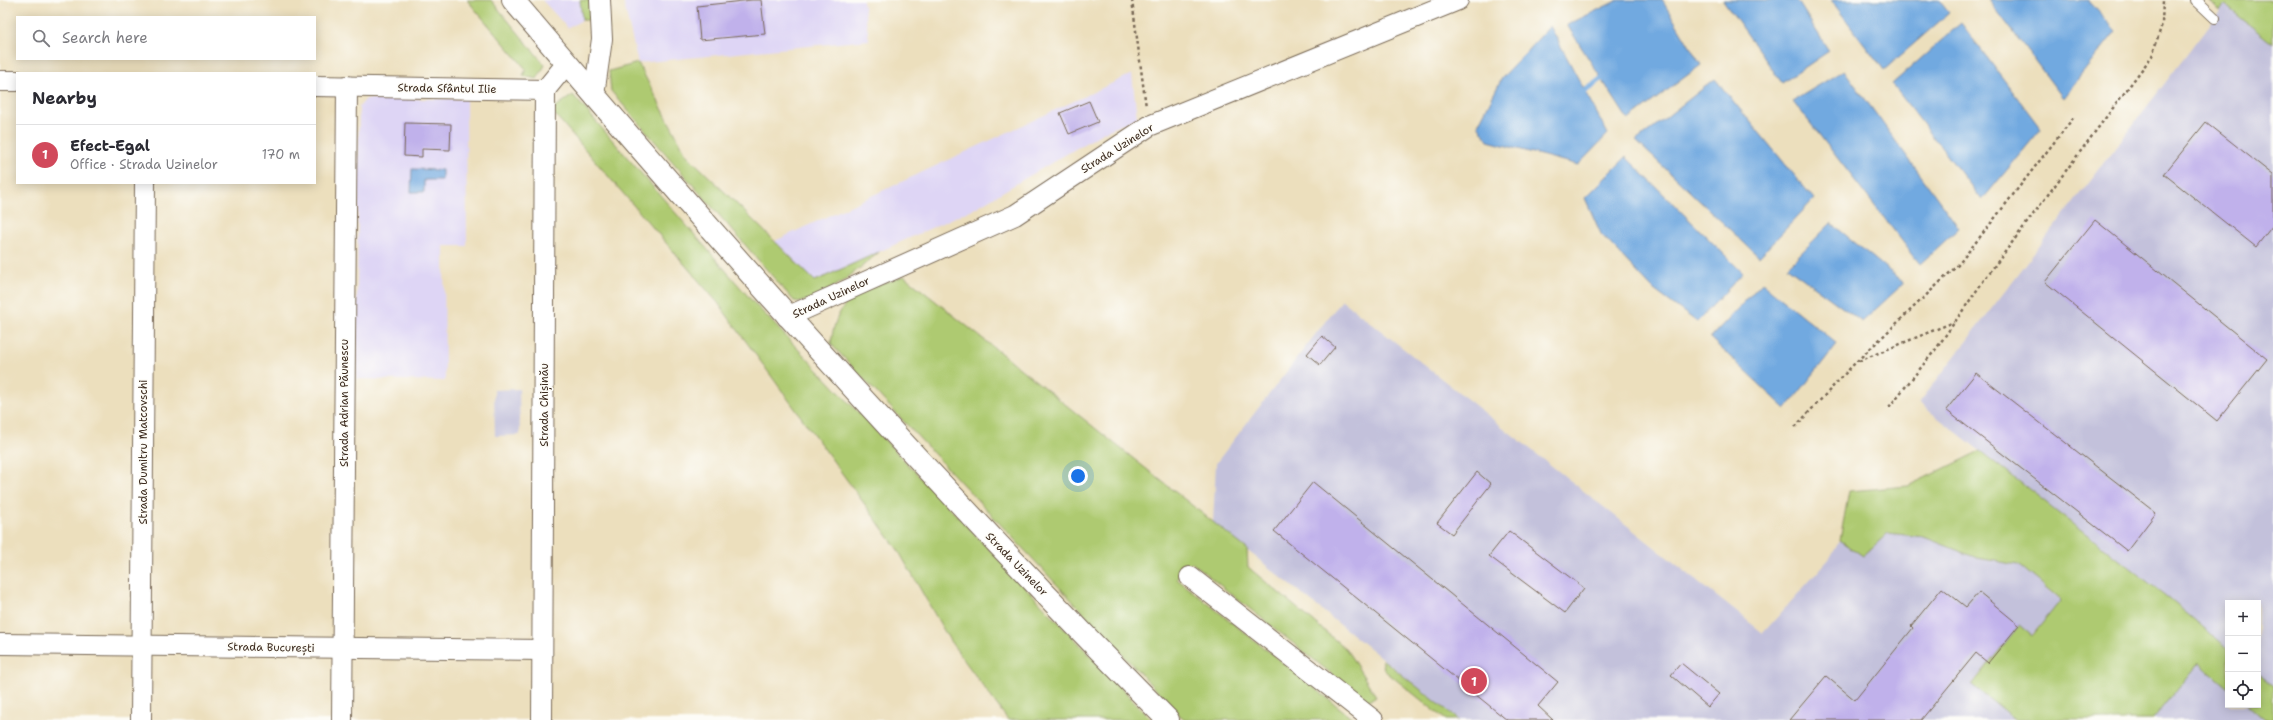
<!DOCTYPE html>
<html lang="en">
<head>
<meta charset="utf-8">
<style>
	body { margin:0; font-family:"Shantell Sans",sans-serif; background:#f7f7f7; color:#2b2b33 }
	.controls { position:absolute; right:12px; bottom:12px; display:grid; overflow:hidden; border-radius:0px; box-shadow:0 2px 10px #0003 }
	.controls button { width:36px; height:36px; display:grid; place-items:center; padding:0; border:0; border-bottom:1px solid #e1e1e2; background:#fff; color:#2b2b33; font:20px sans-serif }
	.you { position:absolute; left:1078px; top:476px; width:14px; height:14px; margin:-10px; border:3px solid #fff; border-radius:50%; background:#1a73e8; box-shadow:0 0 0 6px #1a73e833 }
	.badge { display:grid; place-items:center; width:26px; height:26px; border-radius:50%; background:#d1495b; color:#fff; font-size:13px; font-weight:700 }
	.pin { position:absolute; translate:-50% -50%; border:2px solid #fff; box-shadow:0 1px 4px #0006 }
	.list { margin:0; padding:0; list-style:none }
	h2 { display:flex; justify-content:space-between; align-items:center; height:52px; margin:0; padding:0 16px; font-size:17px }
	h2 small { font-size:13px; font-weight:400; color:#7c7c81 }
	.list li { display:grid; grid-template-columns:26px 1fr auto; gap:12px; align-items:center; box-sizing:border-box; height:60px; padding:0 16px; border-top:1px solid #e1e1e2 }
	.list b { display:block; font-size:15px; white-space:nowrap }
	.list p { margin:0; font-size:13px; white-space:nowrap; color:#7c7c81 }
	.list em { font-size:13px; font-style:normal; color:#7c7c81 }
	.icon { flex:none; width:22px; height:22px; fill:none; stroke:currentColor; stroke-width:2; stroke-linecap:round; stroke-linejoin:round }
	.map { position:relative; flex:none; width:2273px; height:720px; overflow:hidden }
	.search { position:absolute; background:#fff; box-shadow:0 2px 10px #0003; left:16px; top:16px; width:300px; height:44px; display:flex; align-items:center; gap:10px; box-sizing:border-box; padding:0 14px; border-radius:0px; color:#7c7c81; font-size:15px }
	.panel { position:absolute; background:#fff; box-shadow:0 2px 10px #0003; left:16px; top:72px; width:300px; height:112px; border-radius:0px }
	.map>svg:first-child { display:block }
	.built { fill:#ded5f5 }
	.industrial { fill:#c3c1db }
	.green { fill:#aeca71; stroke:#747a48 }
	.water { fill:#71a9e0; stroke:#566a7f }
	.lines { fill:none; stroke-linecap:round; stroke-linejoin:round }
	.stream { stroke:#71a9e0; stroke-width:5.5 }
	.building { fill:#c0b1eb }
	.service-casing { stroke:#796956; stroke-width:12 }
	.minor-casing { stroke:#796956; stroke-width:22 }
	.tertiary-casing { stroke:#796956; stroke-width:24 }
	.path { stroke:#796956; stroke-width:2.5; stroke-dasharray:3 3; stroke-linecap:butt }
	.service { stroke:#fff; stroke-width:10 }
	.minor { stroke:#fff; stroke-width:20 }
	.tertiary { stroke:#fff; stroke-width:22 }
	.labels { text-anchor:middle; stroke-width:3; stroke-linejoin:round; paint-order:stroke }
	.street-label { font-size:11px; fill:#3b2a1e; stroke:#fdfcf7 }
</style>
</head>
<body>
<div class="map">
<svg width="2273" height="720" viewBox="0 0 2273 720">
	<rect width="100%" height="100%" fill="#fdfcf7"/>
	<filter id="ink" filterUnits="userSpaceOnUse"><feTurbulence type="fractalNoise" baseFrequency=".025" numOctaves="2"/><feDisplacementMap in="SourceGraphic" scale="8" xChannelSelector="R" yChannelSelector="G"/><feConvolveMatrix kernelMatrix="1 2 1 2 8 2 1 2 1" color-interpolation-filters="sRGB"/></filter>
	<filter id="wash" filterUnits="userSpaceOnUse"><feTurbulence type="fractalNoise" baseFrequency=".012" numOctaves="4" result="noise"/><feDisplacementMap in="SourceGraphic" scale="16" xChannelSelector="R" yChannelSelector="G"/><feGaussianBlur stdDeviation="0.9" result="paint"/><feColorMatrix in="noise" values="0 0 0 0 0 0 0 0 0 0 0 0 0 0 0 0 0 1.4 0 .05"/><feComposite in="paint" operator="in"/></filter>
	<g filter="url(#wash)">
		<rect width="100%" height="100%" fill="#ecdfbd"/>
		<g class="built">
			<polygon points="542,0 580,0 582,20 568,28"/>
			<polygon points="623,0 863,0 869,40 638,63"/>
			<polygon points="1132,74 1137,118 1104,132 975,208 815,281 775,241"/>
			<polygon points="366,99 466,99 467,246 444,246 445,381 356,379 359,107"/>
		</g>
		<g class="industrial">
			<polygon points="2225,5 2273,44 2273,686 2258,673 2258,603 2228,603 2228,648 2167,597 1919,403"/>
			<polygon points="1342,300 1763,633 1830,558 1840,540 1863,556 1888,533 1924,537 1977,558 2019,565 2061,601 2031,636 2019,625 1972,684 2015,720 1459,720 1213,523 1216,463"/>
			<polygon points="519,389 520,435 495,436 494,390"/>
			<polygon points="2199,662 2228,688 2228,705 2247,705 2264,720 2153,720"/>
		</g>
		<g class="green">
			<polygon points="467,0 491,0 545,65 537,79 523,76 526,69"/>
			<polygon points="580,0 592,0 594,20 582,20"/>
			<polygon points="2209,0 2273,0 2273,44 2225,5 2220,11"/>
			<path d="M 638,63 L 686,154 L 815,281 L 879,252 C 863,266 815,307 794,301 L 611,91 L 609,71 Z"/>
			<polygon points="573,95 754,303 1152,720 1008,720 950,641 898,550 718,303 551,110"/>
			<path d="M 904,276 L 1247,549 L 1248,567 L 1346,649 L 1376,696 L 1367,702 L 1191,562 L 1177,579 L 1355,720 L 1184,720 L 831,344 C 836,295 862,291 904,276 Z"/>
			<polygon points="1980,451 2167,597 2228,648 2228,688 2199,663 2153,720 2015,720 1972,685 2019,625 2032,636 2061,600 2019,565 1977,558 1924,537 1888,533 1863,556 1840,540 1849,491 1908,486"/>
			<polygon points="1382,659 1459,720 1446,720 1384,670"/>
			<polygon points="2258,673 2273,686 2273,720 2264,720 2247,705 2258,705"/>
		</g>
		<g class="water">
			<polygon points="1618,0 1662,0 1701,65 1628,120 1567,25"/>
			<polygon points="1723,0 1797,0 1829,51 1782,83"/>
			<polygon points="1831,0 1939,0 1949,13 1884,70"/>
			<polygon points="1989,0 2088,0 2116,31 2063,98"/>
			<polygon points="1961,23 2041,129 1982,200 1892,84"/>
			<polygon points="1550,26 1608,134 1578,165 1488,141 1478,125 1502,78"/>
			<polygon points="1844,70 1959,228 1920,264 1793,101"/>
			<polygon points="1715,79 1814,199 1759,257 1636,141"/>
			<polygon points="1626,157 1743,273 1697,322 1654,290 1601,234 1585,198"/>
			<polygon points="412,169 442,170 442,180 424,180 424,192 411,192"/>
			<polygon points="1831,223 1904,283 1862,322 1787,267"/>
			<polygon points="1762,283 1837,344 1786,409 1710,338"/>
		</g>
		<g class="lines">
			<polyline class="stream" points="1585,91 1601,79"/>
		</g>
		<g id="blocks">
			<g class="building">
				<polygon points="752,0 761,0 765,34 700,40 697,6"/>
				<polygon points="1089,101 1098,122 1069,134 1060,113"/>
				<polygon points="2206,122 2273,175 2273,225 2256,247 2164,174"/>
				<polygon points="405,123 451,124 450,150 422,149 422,157 404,156"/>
				<polygon points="2095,220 2267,359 2217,421 2045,282"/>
				<polygon points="1322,336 1335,347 1320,365 1307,354"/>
				<polygon points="1976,373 2156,513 2127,551 1946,410"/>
				<polygon points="1477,472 1491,484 1452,534 1437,523"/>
				<polygon points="1313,482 1558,682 1538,706 1553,720 1507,720 1274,531"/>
				<polygon points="1509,531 1584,588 1565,613 1489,556"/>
				<polygon points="1942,588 1966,607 1979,592 2019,625 1988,663 1976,653 1921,720 1789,720 1826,676 1855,700 1913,628 1911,626"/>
				<polygon points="1681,663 1719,694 1708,707 1671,675"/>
			</g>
		</g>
	</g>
	<g filter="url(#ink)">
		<use href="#blocks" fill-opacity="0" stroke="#796956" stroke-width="1"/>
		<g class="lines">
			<defs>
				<polyline id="service" points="2196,0 2215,18"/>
				<g id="minor">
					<polyline points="0,81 17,81"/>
					<polyline points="315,86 545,90 567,63"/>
					<polyline points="594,95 602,39 600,0"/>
					<polyline points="787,317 1015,215 1149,126 1458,0"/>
					<polyline points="1190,577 1373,720"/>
					<polyline points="0,644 542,650"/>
					<polyline points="141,720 145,183"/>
					<polyline points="342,720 347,86"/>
					<polyline points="542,720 545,90"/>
				</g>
				<path id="tertiary" d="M 513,0 C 723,248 939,489 1168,720"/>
			</defs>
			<use href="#service" class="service-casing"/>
			<use href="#minor" class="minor-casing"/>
			<use href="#tertiary" class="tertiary-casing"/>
			<g class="path">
				<polyline points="1132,0 1146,107"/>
				<polyline points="1859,361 1954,322"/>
				<polyline points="1889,407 1936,349 1984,280 2152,56 2162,24 2163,0"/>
				<polyline points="1795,427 1856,362 1958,265 2074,117"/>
			</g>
			<use href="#service" class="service"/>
			<use href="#minor" class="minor"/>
			<use href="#tertiary" class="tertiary"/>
		</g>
	</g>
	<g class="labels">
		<g class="street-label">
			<text transform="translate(447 88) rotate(1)" y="4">Strada Sfântul Ilie</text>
			<text transform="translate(1117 148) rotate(-32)" y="4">Strada Uzinelor</text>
			<text transform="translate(831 297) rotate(-25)" y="4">Strada Uzinelor</text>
			<text transform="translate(344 403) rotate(-90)" y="4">Strada Adrian Păunescu</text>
			<text transform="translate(544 405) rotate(-90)" y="4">Strada Chișinău</text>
			<text transform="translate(143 452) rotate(-90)" y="4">Strada Dumitru Matcovschi</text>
			<text transform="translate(1017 564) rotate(46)" y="4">Strada Uzinelor</text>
			<text transform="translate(271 647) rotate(1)" y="4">Strada București</text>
		</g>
	</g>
</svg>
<div class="controls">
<button>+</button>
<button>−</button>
<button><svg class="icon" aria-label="locate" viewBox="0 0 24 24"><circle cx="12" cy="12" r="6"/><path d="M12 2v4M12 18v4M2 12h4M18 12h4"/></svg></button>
</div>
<div class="you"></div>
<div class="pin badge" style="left:1474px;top:681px">1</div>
<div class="search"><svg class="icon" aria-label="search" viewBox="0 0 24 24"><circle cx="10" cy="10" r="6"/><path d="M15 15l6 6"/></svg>Search here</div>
<section class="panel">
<h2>Nearby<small></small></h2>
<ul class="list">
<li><span class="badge">1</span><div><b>Efect-Egal</b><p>Office · Strada Uzinelor</p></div><em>170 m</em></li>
</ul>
</section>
</div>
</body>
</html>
